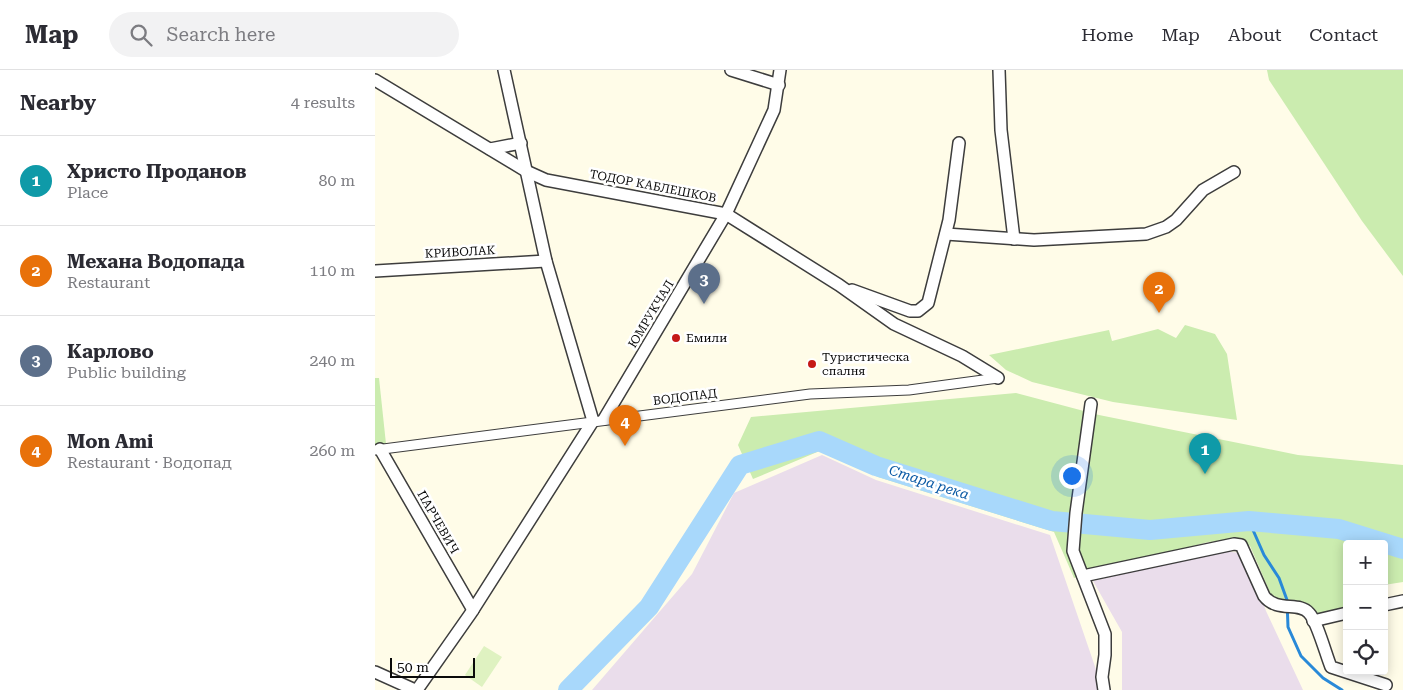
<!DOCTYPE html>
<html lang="en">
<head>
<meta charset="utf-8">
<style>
	body { margin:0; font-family:"Roboto Serif",serif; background:#f2f2f3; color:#2b2b33 }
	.controls { position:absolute; right:15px; bottom:15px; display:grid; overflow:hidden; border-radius:5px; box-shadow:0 2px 12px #0003 }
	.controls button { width:45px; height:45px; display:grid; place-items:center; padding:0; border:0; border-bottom:1px solid #e1e1e2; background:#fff; color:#2b2b33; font:25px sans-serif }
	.scale { position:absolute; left:15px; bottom:12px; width:85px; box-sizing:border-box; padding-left:5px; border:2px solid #0a0a0a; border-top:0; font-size:14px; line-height:18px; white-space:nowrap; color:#0a0a0a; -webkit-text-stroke:4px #fff; paint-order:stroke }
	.you { position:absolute; left:696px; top:405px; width:18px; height:18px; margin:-12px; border:4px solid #fff; border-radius:50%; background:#1a73e8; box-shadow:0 0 0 8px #1a73e833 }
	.badge { display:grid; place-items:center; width:32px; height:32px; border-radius:50%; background:#0b8043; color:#fff; font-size:16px; font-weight:700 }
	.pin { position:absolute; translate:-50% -41px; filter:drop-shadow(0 1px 2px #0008) }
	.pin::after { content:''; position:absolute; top:26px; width:18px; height:15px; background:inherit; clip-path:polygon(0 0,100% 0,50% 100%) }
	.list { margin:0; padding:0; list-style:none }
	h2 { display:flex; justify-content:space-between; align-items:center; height:65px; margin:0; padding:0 20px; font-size:21px }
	h2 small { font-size:16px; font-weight:400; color:#7c7c81 }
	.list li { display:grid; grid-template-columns:32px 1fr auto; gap:15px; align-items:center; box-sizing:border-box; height:90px; padding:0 20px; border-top:1px solid #e1e1e2 }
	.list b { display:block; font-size:19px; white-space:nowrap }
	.list p { margin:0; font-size:16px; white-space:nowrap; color:#7c7c81 }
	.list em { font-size:16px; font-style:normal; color:#7c7c81 }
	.icon { flex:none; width:28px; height:28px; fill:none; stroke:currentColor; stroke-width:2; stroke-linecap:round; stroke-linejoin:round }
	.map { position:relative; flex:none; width:1028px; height:620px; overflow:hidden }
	header { display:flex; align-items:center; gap:30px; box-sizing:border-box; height:70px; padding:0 25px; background:#fff; border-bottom:1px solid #e1e1e2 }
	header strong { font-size:24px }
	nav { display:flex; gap:28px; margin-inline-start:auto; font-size:18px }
	.search { width:350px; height:45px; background:#f2f2f3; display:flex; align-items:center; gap:12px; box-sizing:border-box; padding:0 18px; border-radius:28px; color:#7c7c81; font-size:19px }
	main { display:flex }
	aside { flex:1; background:#fff }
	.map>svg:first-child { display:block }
	.industrial { fill:#eaddeb }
	.green { fill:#cbecaf }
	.pitch { fill:#dff2c1 }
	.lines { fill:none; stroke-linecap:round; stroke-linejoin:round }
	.stream { stroke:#2989d8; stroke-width:3 }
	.river { stroke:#a8d8fb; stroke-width:20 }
	.pedestrian-casing { stroke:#3d3d3d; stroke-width:11 }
	.minor-casing { stroke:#3d3d3d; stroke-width:14 }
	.pedestrian { stroke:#fff; stroke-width:9 }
	.minor { stroke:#fff; stroke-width:11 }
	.poi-dot { fill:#c51918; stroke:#fff; stroke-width:2 }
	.labels { text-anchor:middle; stroke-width:5; stroke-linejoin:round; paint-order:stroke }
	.street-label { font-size:12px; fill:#0a0a0a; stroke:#fff }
	.poi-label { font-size:12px; fill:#0a0a0a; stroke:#fff; text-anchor:start }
	.water-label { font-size:14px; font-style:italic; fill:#0b5aa5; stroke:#fff }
</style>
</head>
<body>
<header>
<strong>Map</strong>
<div class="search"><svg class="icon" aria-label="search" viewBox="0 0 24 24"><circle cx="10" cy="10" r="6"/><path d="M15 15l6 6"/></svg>Search here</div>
<nav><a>Home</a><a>Map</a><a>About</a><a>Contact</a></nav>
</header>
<main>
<aside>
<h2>Nearby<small>4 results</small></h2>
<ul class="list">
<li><span class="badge" style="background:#0f9aa8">1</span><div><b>Христо Проданов</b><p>Place</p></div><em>80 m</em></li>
<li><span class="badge" style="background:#e8710a">2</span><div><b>Механа Водопада</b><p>Restaurant</p></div><em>110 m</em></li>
<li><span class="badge" style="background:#5c6f8a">3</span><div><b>Карлово</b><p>Public building</p></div><em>240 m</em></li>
<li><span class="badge" style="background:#e8710a">4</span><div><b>Mon Ami</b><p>Restaurant · Водопад</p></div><em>260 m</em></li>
</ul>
</aside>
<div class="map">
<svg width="1028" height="620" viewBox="0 0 1028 620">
	<rect width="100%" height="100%" fill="#fffce8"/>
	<g class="industrial">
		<polygon points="447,385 501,410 675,465 728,620 217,620 317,504 359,423"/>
		<polygon points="847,481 866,483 877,501 891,541 928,620 747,620 747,562 718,511"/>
	</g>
	<g class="green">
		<polygon points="892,0 1028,0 1028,206 987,151 894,10"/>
		<polygon points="810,255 840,264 852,284 862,350 738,332 657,312 631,300 614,285 734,260 737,271 783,259 801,268"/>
		<polygon points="0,308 4,308 11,374 0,376"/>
		<polygon points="641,323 724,345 923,385 1028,395 1028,512 1009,515 1009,474 972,474 972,543 953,549 936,541 912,539 897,527 875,476 863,470 833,472 699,508 679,462 503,407 447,380 378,409 363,375 376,347"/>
	</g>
	<polygon class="pitch" points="109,576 127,587 107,617 90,605"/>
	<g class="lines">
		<polyline class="stream" points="874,451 889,485 904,508 912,530 913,557 926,586 948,608 967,620"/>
		<polyline class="river" points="193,620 274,537 365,395 444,371 501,396 677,451 775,460 874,451 964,459 1028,479"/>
		<defs>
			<polyline id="pedestrian" points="0,380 435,324 534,320 623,308"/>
			<g id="minor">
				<polyline points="356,0 404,15"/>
				<polyline points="624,0 626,60 639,169"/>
				<polyline points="0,10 151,101 171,110 351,144 464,215 519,254 587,286 623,308"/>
				<polyline points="115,79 146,73"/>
				<polyline points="571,164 659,170 771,164 791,157 801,150 828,120 859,102"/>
				<polyline points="0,201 171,191"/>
				<polyline points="477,220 535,241 543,241 553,233 574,150 584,73"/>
				<polyline points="716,334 701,443 698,481 730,564 730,585 727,607 729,620"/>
				<polyline points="229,349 351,144 399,40 405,0"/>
				<polyline points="5,379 98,540"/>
				<path d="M 708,506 L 859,474 L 866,475 L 889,526 C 902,543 924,531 934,543 C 942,551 951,585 956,597 L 1011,615"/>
				<polyline points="1009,535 1028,531"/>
				<polyline points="938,551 972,543"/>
				<polyline points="0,602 40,620"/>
				<polyline points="42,620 96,543 218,351 171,191 129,0"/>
			</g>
		</defs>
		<use href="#pedestrian" class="pedestrian-casing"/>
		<use href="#minor" class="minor-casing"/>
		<use href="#pedestrian" class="pedestrian"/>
		<use href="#minor" class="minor"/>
	</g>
	<g class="poi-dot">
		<circle cx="301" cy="268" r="5"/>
		<circle cx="437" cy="294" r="5"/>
	</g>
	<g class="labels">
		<g class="street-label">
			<text transform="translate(278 116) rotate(11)" y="4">ТОДОР КАБЛЕШКОВ</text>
			<text transform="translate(85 182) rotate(-3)" y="4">КРИВОЛАК</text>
			<text transform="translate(276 244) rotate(-59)" y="4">ЮМРУКЧАЛ</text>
			<text transform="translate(310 327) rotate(-7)" y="4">ВОДОПАД</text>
			<text transform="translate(63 452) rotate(60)" y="4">ПАРЧЕВИЧ</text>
		</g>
		<g class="poi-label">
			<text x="311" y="272">Емили</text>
			<text x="447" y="291">Туристическа<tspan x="447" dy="14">спалня</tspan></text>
		</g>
		<g class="water-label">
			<text transform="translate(554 412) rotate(18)" y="5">Стара река</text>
		</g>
	</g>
</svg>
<div class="controls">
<button>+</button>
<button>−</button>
<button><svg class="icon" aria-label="locate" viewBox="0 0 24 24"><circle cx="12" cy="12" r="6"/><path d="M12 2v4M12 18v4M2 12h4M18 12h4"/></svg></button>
</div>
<div class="scale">50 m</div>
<div class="you"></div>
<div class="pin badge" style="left:830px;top:404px;background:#0f9aa8">1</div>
<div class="pin badge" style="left:784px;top:243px;background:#e8710a">2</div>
<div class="pin badge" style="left:329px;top:234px;background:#5c6f8a">3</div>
<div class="pin badge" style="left:250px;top:376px;background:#e8710a">4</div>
</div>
</main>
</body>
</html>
